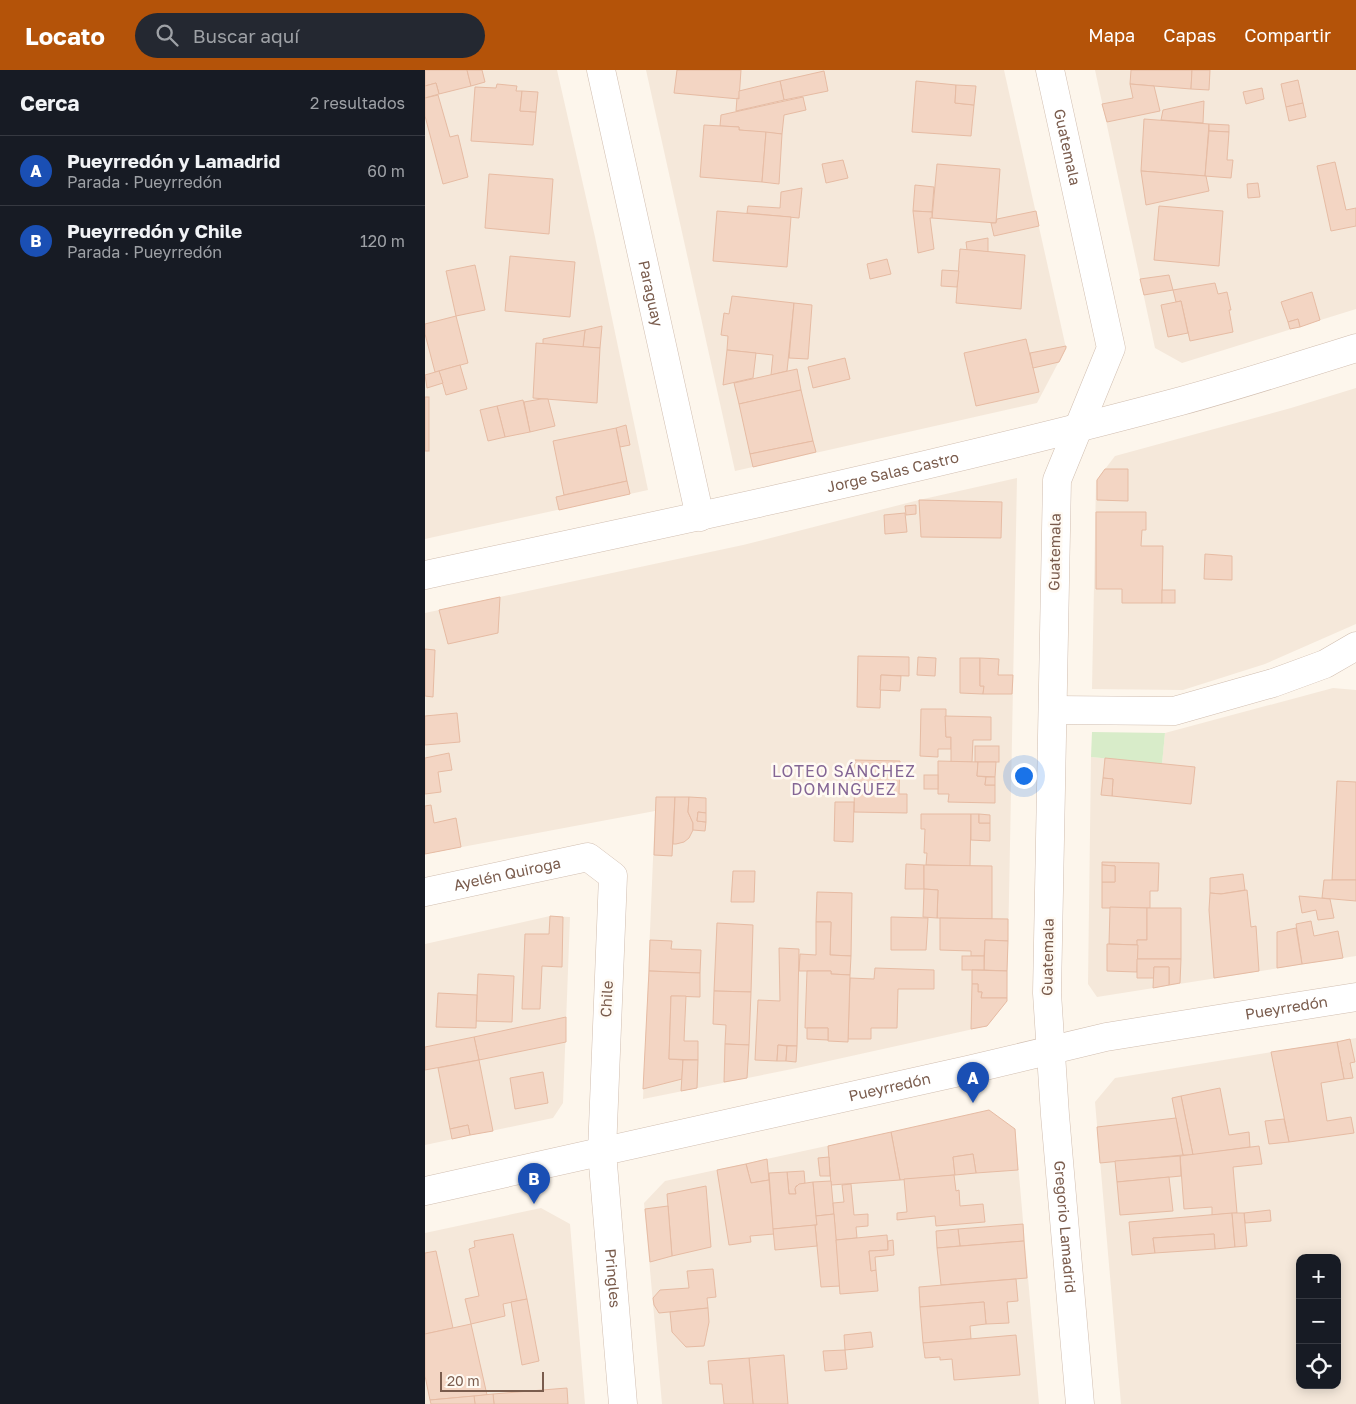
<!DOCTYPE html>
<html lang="es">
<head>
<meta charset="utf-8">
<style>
	body { margin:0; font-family:"Golos Text",sans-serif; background:#242831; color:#f1f3f6 }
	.controls { position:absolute; right:15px; bottom:15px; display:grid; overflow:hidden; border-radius:10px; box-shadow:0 2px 12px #0003 }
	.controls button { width:45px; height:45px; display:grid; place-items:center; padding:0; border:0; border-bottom:1px solid #363941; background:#171b24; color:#f1f3f6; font:25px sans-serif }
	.scale { position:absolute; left:15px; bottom:12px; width:104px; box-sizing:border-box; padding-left:5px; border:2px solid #7a5c4d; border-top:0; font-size:14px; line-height:18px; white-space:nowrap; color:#7a5c4d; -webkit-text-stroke:4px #fffaf3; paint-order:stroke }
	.you { position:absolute; left:598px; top:705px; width:18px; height:18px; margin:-12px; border:4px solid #fff; border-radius:50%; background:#1a73e8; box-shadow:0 0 0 8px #1a73e833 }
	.badge { display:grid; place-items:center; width:32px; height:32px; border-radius:50%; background:#b45309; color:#fff; font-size:16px; font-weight:700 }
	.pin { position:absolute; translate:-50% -41px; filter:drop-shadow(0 1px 2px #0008) }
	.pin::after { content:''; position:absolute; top:26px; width:18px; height:15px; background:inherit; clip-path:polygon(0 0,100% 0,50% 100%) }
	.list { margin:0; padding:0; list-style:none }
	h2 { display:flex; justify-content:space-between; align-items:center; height:65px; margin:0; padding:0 20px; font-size:21px }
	h2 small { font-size:16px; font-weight:400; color:#9ea1a6 }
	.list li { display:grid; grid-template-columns:32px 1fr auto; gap:15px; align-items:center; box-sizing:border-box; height:70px; padding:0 20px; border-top:1px solid #363941 }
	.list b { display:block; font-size:19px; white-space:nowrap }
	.list p { margin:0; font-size:16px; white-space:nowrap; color:#9ea1a6 }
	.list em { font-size:16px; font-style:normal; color:#9ea1a6 }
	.icon { flex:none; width:28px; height:28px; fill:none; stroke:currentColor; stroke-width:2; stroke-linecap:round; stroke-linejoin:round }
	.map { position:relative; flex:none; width:931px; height:1334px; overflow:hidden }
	header { display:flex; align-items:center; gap:30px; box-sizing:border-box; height:70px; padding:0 25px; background:#b45309; color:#fff }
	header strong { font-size:24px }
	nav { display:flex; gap:28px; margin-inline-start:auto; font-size:18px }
	.search { width:350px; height:45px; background:#242831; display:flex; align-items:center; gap:12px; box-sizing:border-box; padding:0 18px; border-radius:28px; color:#9ea1a6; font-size:19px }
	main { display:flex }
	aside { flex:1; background:#171b24 }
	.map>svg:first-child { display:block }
	.residential { fill:#f5e8da; fill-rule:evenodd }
	.grass { fill:#d8ecc9 }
	.building { fill:#f3d5c3; stroke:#e6bba3 }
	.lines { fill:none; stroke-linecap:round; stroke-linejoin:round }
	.minor-casing { stroke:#d1beb0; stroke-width:29 }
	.minor { stroke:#fff; stroke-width:28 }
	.labels { text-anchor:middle; stroke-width:5; stroke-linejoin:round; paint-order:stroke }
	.street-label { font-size:15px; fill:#7a5c4d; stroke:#fffaf3 }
	.neighbourhood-label { font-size:16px; letter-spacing:1px; fill:#846695; stroke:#fffaf3 }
</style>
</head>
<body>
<header>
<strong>Locato</strong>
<div class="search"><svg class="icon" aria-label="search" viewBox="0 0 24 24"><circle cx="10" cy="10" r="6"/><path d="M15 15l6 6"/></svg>Buscar aquí</div>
<nav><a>Mapa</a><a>Capas</a><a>Compartir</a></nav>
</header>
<main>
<aside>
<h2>Cerca<small>2 resultados</small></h2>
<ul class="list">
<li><span class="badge" style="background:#1a4fb4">A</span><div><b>Pueyrredón y Lamadrid</b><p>Parada · Pueyrredón</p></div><em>60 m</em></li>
<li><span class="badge" style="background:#1a4fb4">B</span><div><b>Pueyrredón y Chile</b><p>Parada · Pueyrredón</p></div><em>120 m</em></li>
</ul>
</aside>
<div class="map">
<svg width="931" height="1334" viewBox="0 0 931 1334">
	<rect width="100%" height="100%" fill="#fdf6ec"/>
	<g class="residential">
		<polygon points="0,0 132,0 170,167 223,420 0,469"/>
		<polygon points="221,0 579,0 641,278 612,333 310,401"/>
		<polygon points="670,0 931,0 931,239 757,293 730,278"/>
		<polygon points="931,318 931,554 840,594 758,620 667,619 671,411 690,386 866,338"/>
		<polygon points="592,408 582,931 562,956 372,998 218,1029 230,741 0,784 0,543 318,475 494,430"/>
		<polygon points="908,618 931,620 931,886 672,927 663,914 666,687 737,694 740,663"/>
		<polygon points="125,846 145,847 138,1033 128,1048 0,1075 0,874"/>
		<path d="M 931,968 L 931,1334 L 696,1334 L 670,1032 L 690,1008 ZM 875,1188 L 912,1188 L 912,1315 L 875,1315 Z"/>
		<polygon points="590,1059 614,1334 237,1334 219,1133 240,1111 466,1062"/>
		<polygon points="116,1138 145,1154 160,1334 0,1334 0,1163"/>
	</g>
	<polygon class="grass" points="667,662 740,663 737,694 666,687"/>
	<g class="building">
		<polygon points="0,0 42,0 46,16 14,24 11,13 0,16"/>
		<polygon points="42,0 57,0 60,12 46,16"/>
		<polygon points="252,0 316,0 314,29 249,23"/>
		<polygon points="706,0 767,0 766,19 705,14"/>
		<polygon points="767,0 785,0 784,20 766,19"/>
		<polygon points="399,1 403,21 359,30 355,11"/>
		<polygon points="873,10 878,33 861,37 856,14"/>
		<polygon points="355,11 359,30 311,41 312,28 314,29 314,21"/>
		<polygon points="491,11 531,15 530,33 549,35 546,66 487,62"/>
		<polygon points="11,13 14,24 0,28 0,16"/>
		<polygon points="72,14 92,16 91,21 97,21 95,41 111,42 108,75 46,71 50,17 71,18"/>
		<polygon points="705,14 729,16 735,41 682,52 677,34 708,28"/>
		<polygon points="531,15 551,16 549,35 530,33"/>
		<polygon points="837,18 839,29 821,34 818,22"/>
		<polygon points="97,21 113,22 111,42 95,41"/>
		<polygon points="13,25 25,67 33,65 43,107 18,114 0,46 0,28"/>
		<polygon points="378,27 381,40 359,45 357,64 314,60 314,57 295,56 296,45"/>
		<polygon points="779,31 778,53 736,50 738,40"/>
		<polygon points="878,33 881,47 864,51 861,37"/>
		<polygon points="719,49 784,54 780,106 716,101"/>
		<polygon points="784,54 804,55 804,62 784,61"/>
		<polygon points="279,55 314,57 314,60 341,62 337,112 275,107"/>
		<polygon points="784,61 804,62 802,90 808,90 806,108 780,106"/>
		<polygon points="341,62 357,64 354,114 337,112"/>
		<polygon points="418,90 423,108 401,113 397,94"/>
		<polygon points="910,92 921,140 931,138 931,156 906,161 892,96"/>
		<polygon points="512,94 575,99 571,153 507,148"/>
		<polygon points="716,101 781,106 784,121 721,135"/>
		<polygon points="64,104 128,109 124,164 60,158"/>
		<polygon points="833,113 835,127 823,128 822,114"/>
		<polygon points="490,115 509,117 507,142 488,141"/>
		<polygon points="377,118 374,148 322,143 323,136 355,138 356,122"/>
		<polygon points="734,136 798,141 794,196 729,190"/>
		<polygon points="292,141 366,147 362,197 288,191"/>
		<polygon points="488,141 507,142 507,148 505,148 509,179 493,183"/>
		<polygon points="611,141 614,156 569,166 566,153 571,153 572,149"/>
		<polygon points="563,168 563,182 542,180 541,172"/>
		<polygon points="535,179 600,185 596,239 531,233"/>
		<polygon points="85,186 150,192 145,247 80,241"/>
		<polygon points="462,189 466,204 445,209 442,194"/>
		<polygon points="50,195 60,240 31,246 21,201"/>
		<polygon points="517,200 534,201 532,217 516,216"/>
		<polygon points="744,205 748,220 719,225 715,209"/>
		<polygon points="790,213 793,224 802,222 806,240 804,240 808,262 765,271 756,231 751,232 748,220"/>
		<polygon points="887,222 895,250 875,257 873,249 863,252 856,232"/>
		<polygon points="307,226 369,233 362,301 346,305 348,285 302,280 303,266 296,265 299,243 304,244"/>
		<polygon points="756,231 763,263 743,267 736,235"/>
		<polygon points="369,233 387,235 383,289 364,288"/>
		<polygon points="31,246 43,293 10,302 0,264 0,254"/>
		<polygon points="873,249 875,257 865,259 863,252"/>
		<polygon points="177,256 175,278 158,277 160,260"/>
		<polygon points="160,260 158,277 118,274 118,269"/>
		<polygon points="601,269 614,322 551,336 539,283"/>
		<polygon points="111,273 175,278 172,333 108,328"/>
		<polygon points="641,276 641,278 634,292 608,298 605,283"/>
		<polygon points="302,280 331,283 328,308 298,315"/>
		<polygon points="420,288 425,309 388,318 383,297"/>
		<polygon points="35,295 42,319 21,325 14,301"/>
		<polygon points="372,299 376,320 314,334 309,313"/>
		<polygon points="14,301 18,313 2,318 0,305"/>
		<polygon points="376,320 388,371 325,384 314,334"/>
		<rect x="0" y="327" width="4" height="54"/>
		<polygon points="116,329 123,329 130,356 105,362 99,332"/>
		<polygon points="98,330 105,362 80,367 72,336"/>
		<polygon points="72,336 80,367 63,371 55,340"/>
		<polygon points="201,355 205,375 195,377 191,358"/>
		<polygon points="191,358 202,411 139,425 128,371"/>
		<polygon points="388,371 391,382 328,397 325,384"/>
		<polygon points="680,399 703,399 703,431 672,430 672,410"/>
		<polygon points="202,411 205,424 134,440 131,427"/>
		<polygon points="494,430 577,432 576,468 496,467"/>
		<polygon points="491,435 491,444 481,445 480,436"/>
		<polygon points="671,442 721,442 721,460 717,460 716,476 738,476 737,533 697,533 697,519 671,519"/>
		<polygon points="480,443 482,462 460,464 459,445"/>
		<polygon points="780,484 807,486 807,510 779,509"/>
		<rect x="737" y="520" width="13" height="13"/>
		<polygon points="75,527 73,563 23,574 14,540"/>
		<polygon points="0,579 10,580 8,627 0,626"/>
		<polygon points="433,586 484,587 484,606 456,605 455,638 432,637"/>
		<polygon points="493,587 511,588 510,606 492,605"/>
		<polygon points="535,588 555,588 555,616 559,616 558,624 535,623"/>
		<polygon points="555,588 574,589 573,605 588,605 587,624 558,624 559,616 555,616"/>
		<polygon points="456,605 476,606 475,621 455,620"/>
		<polygon points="496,639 521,639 521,667 526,667 526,679 513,679 513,687 495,686"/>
		<polygon points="32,643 35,672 0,675 0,646"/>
		<polygon points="520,646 566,647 566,670 548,670 547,692 526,692 526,667 521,667"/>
		<rect x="550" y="676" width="24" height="16"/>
		<polygon points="24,683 27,700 13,702 16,722 0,724 0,688"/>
		<polygon points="680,688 770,697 766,734 687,726 688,709 678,708"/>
		<polygon points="430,690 475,691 474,724 482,724 482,743 429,742"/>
		<polygon points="513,691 553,692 552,706 561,707 560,715 570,715 570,733 523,732 524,724 513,724"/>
		<polygon points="553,692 571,692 570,707 552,706"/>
		<rect x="499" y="705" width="14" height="14"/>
		<polygon points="561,707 570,707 570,715 560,715"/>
		<polygon points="678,708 688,709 687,726 676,725"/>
		<polygon points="912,711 931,712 931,810 907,810"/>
		<polygon points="231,727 250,727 247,786 229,785"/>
		<polygon points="250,727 264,727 263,742 268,753 268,760 264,768 259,772 251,774 248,774"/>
		<polygon points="264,727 281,728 281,743 273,742 272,751 281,752 280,761 268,760 268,753 263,742"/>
		<polygon points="410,732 429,732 428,772 409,771"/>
		<polygon points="6,735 9,753 31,748 36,777 0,784 0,736"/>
		<polygon points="273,742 281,743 281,752 272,751"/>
		<polygon points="496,744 546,744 545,796 501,795 502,783 499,783 500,759 496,759"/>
		<polygon points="546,744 554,744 554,753 565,753 565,771 546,770"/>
		<polygon points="554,744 565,745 565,753 554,753"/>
		<polygon points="677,792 734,793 733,821 725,821 725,838 677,838 677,812 690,812 690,796 677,795"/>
		<polygon points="481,794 499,795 499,819 480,819"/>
		<polygon points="499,795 567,796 567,849 512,848 513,820 499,819"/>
		<polygon points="677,795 690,796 690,812 677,812"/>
		<polygon points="308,801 330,801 329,832 306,832"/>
		<polygon points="818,804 820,820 796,824 785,823 785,808"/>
		<polygon points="899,810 931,810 931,831 897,828"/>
		<polygon points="499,819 513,820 512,848 498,847"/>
		<polygon points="822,820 826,857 831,856 834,901 789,908 784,840 785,823 796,824"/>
		<polygon points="392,822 427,823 426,886 405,885 406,852 391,852"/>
		<polygon points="874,826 905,829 909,848 893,850 891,840 877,843"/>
		<polygon points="685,837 722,838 722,870 712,870 713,875 684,874"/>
		<polygon points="722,838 756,838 756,889 712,889 712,870 722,870"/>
		<polygon points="125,846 138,847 137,897 117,896 115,939 97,939 100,864 124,864"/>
		<polygon points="466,847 503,848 501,880 466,880"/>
		<polygon points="515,848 583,849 583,871 560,870 559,886 546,886 546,881 515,880"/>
		<polygon points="886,851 889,866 913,861 918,888 877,894 871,854"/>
		<polygon points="391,852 406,852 405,885 426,886 425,905 406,904 406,901 374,901 375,884 391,885"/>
		<polygon points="292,853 328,855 326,922 289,921"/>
		<polygon points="871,858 877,894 852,898 852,862"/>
		<polygon points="225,870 247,871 246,879 276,880 275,903 224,901"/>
		<polygon points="560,870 583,871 582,901 559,900"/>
		<polygon points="682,874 713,875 712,902 682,901"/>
		<polygon points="354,878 374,879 372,976 353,975 352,991 330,990 333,930 355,931"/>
		<rect x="537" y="886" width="22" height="14"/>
		<polygon points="712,889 756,889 755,913 744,915 744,897 729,897 729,908 712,908"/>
		<polygon points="729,897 744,897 744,915 728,918"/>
		<polygon points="450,898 509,900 509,919 473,919 472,958 446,958 446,969 423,969 425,908 449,909"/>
		<polygon points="547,900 582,901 582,928 556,928 557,922 553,922 553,914 547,914"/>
		<polygon points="224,901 275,903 275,927 246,926 244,989 258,990 257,1009 218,1019"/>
		<polygon points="382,901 406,901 406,904 425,905 423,972 403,971 403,958 380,958"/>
		<polygon points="53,904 89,906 87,952 51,951"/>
		<polygon points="547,914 553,914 553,922 557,922 556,928 582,928 582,931 562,956 546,959"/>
		<polygon points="289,921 326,922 324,975 300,974 301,955 288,954"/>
		<polygon points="13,923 52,925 51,958 11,957"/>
		<polygon points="246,926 261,926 259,971 273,971 273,990 244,989"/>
		<polygon points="141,947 141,972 54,990 49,967"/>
		<polygon points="382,958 403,958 403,970 382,969"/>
		<polygon points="49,967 54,990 0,1000 0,977"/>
		<polygon points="925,969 930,992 925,993 928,1008 919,1009 912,972"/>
		<polygon points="912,972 919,1009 896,1013 902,1051 926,1047 929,1063 864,1072 846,982"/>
		<polygon points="300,974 324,975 322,1008 299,1012"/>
		<polygon points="353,975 362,976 361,991 352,991"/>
		<polygon points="362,976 372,976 371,992 361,991"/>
		<polygon points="54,990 68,1061 45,1065 43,1055 25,1059 13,998"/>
		<polygon points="258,990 273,990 272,1018 256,1021"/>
		<polygon points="118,1002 123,1033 90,1039 85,1008"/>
		<polygon points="795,1018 804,1065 824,1062 825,1077 768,1085 756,1026"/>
		<polygon points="756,1026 768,1085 758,1085 747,1028"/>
		<polygon points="564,1040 590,1059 593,1100 551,1103 548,1084 528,1087 530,1105 475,1110 466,1062"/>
		<polygon points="751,1048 758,1085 675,1093 672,1057"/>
		<polygon points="859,1049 864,1072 844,1074 840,1051"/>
		<polygon points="43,1055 45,1065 27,1069 25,1059"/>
		<polygon points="466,1062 475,1110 406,1115 403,1076"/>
		<polygon points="834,1076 837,1094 808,1097 812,1143 787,1145 787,1137 759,1139 755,1086"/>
		<polygon points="548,1084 551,1103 530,1105 528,1087"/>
		<polygon points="755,1086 756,1106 692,1112 690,1091"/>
		<polygon points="404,1087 405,1106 395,1106 393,1088"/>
		<polygon points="342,1089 344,1110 326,1113 321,1094"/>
		<polygon points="321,1094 326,1113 344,1110 349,1164 325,1166 326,1172 304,1175 292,1100"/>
		<polygon points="379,1101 380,1113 371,1116 370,1120 371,1124 364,1124 362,1102"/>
		<polygon points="362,1102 364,1124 371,1124 370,1118 374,1114 388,1112 392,1155 348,1159 344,1103"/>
		<polygon points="529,1105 531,1121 534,1120 535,1136 558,1134 560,1152 511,1156 510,1146 472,1150 472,1143 482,1142 479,1109"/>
		<polygon points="744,1107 748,1141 695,1145 692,1112"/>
		<polygon points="406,1111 409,1144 391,1146 388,1112"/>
		<polygon points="426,1114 429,1145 443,1144 443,1156 431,1157 432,1168 411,1170 408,1133 419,1132 417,1115"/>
		<polygon points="281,1116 286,1177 247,1186 242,1124"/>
		<polygon points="243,1136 247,1186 225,1192 220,1139"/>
		<polygon points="845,1140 846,1151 820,1153 819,1143"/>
		<polygon points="807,1143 810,1177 790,1179 789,1164 728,1168 730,1183 707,1185 704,1152"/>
		<polygon points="807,1143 819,1143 822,1176 810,1177"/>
		<polygon points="409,1144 415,1216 396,1217 390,1155 392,1155 391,1146"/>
		<polygon points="598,1154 599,1171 535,1176 533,1159"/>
		<polygon points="390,1155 392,1176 350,1180 348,1159"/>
		<polygon points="533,1159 535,1176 512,1178 511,1161"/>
		<polygon points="88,1164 102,1229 78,1234 80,1246 46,1254 40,1229 54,1226 44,1179 50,1177 49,1171"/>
		<polygon points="789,1164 790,1179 730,1183 728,1168"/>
		<polygon points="462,1165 463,1180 444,1181 446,1201 451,1200 453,1221 415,1224 411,1170"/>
		<polygon points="468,1170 469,1185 450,1187 451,1200 446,1201 444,1181 463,1180 463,1171"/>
		<polygon points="599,1171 602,1208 516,1215 512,1178"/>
		<polygon points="11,1181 28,1258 0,1264 0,1183"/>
		<polygon points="288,1199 291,1227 282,1228 283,1238 234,1243 229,1235 228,1228 235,1220 264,1218 262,1201"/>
		<polygon points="591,1209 593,1231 582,1232 584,1253 561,1254 559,1232 495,1237 494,1217"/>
		<polygon points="102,1229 114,1291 97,1295 86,1232"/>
		<polygon points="559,1232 561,1254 545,1256 546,1269 498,1273 495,1237"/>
		<polygon points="283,1238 284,1252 279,1276 261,1277 247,1262 245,1242"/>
		<polygon points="46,1254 62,1325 5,1330 0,1306 0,1264"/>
		<polygon points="446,1262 448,1277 420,1280 419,1265"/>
		<polygon points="591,1265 595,1305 529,1310 527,1289 515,1290 515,1287 500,1288 498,1273"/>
		<polygon points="420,1280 422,1299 400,1301 398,1281"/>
		<polygon points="359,1285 363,1334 328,1334 324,1288"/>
		<polygon points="324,1288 328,1334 299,1334 297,1314 285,1314 283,1291"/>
		<polygon points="142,1318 143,1334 69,1334 68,1324"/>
		<polygon points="68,1324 69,1334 50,1334 49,1326"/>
		<polygon points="49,1326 50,1334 6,1334 5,1330"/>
	</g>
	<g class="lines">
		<defs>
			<g id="minor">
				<path id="s1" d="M 176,0 L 275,447"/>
				<path id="s2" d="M 625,0 L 686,278 L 632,410 L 622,923 L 630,1045 L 655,1334"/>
				<path id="s3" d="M 0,505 C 253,451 506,398 756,331 C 815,315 873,296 931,278"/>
				<polyline points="628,640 749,641 848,613 900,594 931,576"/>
				<path id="s4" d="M 0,822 L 163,787 L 188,806 L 177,1082 L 198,1334"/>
				<path id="s5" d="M 0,1121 L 543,1000 L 681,967 L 931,927"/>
			</g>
		</defs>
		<use href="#minor" class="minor-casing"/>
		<use href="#minor" class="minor"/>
	</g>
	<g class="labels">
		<g class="street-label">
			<text dy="5" stroke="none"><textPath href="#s2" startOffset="79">Guatemala</textPath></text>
			<text dy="5" stroke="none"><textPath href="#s1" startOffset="229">Paraguay</textPath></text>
			<text dy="5" stroke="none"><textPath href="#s3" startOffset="479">Jorge Salas Castro</textPath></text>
			<text transform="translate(630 482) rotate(-89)" y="5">Guatemala</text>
			<text dy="5" stroke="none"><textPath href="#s4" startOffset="84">Ayelén Quiroga</textPath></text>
			<text transform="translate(623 887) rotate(-89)" y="5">Guatemala</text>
			<text transform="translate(182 929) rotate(-87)" y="5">Chile</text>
			<text dy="5" stroke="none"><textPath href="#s5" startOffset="881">Pueyrredón</textPath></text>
			<text dy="5" stroke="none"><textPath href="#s5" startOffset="476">Pueyrredón</textPath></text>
			<text dy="5" stroke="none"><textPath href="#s2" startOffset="1175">Gregorio Lamadrid</textPath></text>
			<text dy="5" stroke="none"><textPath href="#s4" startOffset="601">Pringles</textPath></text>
		</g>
		<g class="neighbourhood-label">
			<text x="419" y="707">LOTEO SÁNCHEZ<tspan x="419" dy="18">DOMINGUEZ</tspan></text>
		</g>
	</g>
</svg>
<div class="controls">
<button>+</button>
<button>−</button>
<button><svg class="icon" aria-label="locate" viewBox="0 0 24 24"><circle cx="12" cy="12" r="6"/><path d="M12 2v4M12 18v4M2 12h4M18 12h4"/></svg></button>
</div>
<div class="scale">20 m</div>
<div class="you"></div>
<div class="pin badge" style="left:548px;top:1033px;background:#1a4fb4">A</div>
<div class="pin badge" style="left:109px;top:1134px;background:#1a4fb4">B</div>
</div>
</main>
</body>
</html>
